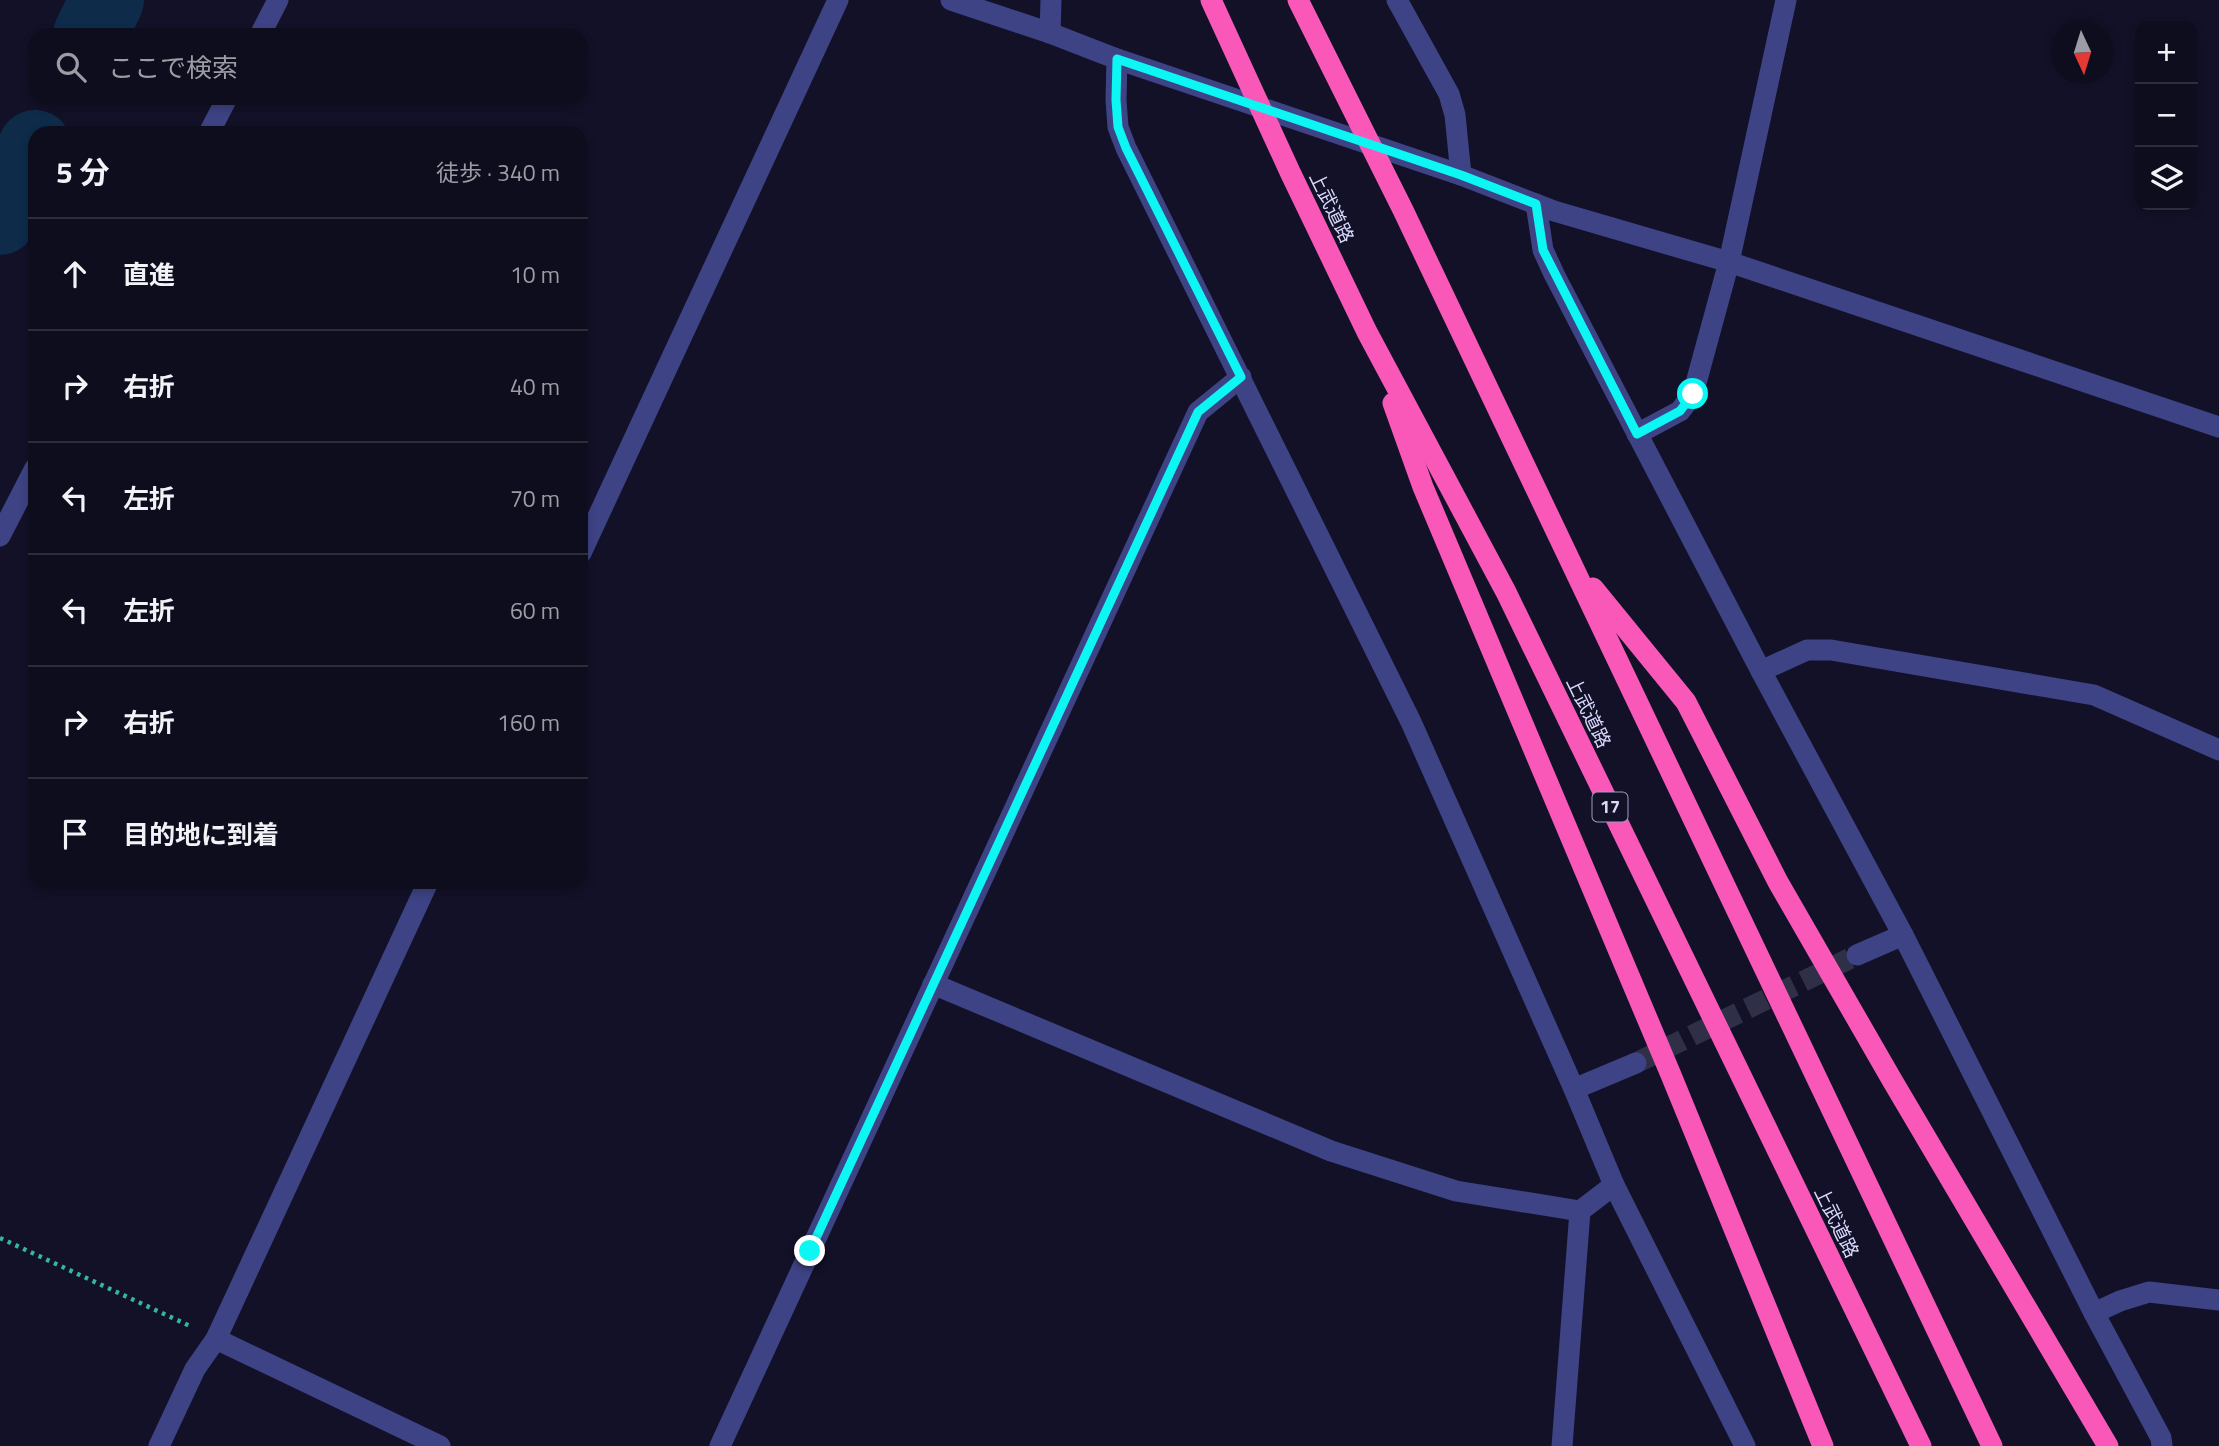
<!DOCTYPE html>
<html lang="ja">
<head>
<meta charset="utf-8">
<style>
	body { margin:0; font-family:"Titillium Web","Noto Sans JP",sans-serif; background:#171627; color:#f1f3f6 }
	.controls { position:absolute; right:21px; top:21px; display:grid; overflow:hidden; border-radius:14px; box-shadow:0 4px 10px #0003 }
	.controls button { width:63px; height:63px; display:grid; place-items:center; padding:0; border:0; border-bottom:2px solid #2e2d3c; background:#0e0d1e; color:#f1f3f6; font:35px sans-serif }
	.compass { position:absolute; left:2051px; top:21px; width:63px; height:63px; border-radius:50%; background:#0e0d1e; box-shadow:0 4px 10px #0003; rotate:176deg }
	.stop { position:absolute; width:21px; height:21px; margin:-16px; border:5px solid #0cf7f4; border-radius:50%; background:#fff }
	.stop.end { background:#0cf7f4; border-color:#fff; box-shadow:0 2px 7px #0008 }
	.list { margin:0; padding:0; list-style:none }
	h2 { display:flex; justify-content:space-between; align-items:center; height:91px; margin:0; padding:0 28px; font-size:30px }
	h2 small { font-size:23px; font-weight:400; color:#9b9ca4 }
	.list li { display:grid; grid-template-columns:46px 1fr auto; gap:21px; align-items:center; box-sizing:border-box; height:112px; padding:0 28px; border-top:2px solid #2e2d3c }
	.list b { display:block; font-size:26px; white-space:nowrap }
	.list em { font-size:23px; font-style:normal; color:#9b9ca4 }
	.icon { flex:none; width:38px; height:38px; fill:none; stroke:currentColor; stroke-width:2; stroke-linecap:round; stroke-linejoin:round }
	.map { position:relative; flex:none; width:2219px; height:1446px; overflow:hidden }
	.search { position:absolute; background:#0e0d1e; box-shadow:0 4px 10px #0003; left:28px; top:28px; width:560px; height:77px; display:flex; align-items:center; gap:18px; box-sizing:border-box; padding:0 24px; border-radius:21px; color:#9b9ca4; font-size:26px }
	.panel { position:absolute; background:#0e0d1e; box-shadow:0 4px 10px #0003; left:28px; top:126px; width:560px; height:763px; border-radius:21px }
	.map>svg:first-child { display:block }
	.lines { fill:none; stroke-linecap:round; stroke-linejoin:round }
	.river { stroke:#0e2b49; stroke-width:74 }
	.minor-tunnel { stroke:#302f48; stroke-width:21; stroke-dasharray:21 10; stroke-linecap:butt }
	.path { stroke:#34b7a0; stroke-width:4.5; stroke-dasharray:3.5 5; stroke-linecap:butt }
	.minor { stroke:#3e4385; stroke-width:21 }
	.highway { stroke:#f958b8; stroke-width:21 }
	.route { stroke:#0cf7f4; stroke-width:9 }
	.labels { text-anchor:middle; stroke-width:5; stroke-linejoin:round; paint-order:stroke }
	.shield { fill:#121128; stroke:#9d9dbe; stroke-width:2 }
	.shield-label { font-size:18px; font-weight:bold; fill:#d9d9fe }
	.street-label { font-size:19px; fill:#d9d9fe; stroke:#121128 }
</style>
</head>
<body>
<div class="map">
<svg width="2219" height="1446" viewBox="0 0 2219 1446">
	<rect width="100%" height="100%" fill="#121128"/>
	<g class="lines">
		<g class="river">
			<polyline points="90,35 107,0"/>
			<polyline points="0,218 35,147"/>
		</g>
		<polyline class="minor-tunnel" points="1636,1063 1857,955"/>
		<polyline class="path" points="0,1238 190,1326"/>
		<g class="minor">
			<polyline points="951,0 1050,33 1117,59 1461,175 1554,211 1729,262 2219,427"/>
			<polyline points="1397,0 1449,94 1455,115 1461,175"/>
			<polyline points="1050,33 1051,0"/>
			<polyline points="260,35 278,0"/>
			<polyline points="1117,59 1116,100 1118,127 1126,148 1411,722 1574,1089 1614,1185 1745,1446"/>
			<polyline points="209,133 227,98"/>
			<polyline points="1536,204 1543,250 1555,276 1761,671 1903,935 2094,1313 2161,1438 2162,1446"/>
			<polyline points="1637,434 1680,411 1693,394 1729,262 1786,0"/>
			<polyline points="0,536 35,468"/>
			<polyline points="581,553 838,0"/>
			<polyline points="1761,671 1807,650 1831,650 2094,695 2219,750"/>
			<polyline points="1857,955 1903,935"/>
			<polyline points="933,984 1331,1151 1456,1191 1580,1211 1614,1185"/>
			<polyline points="1574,1089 1636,1063"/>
			<polyline points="2094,1313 2120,1301 2149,1292 2219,1300"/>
			<polyline points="216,1339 440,1446"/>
			<polyline points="159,1446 195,1369 216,1339 428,882"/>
			<polyline points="720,1446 1198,412 1241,377"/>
			<polyline points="1562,1446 1580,1211"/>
		</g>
		<g class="highway">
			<polyline points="1211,0 1290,172 1367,332 1506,592 1921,1446"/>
			<polyline points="1298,0 1403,210 1992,1446"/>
			<polyline points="1393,403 1423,487 1671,1075 1823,1446"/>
			<polyline points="1593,588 1686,702 1778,882 1892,1080 2108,1446"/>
		</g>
	</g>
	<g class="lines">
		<polyline class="route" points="810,1251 1198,412 1241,377 1126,148 1118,127 1116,100 1117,59 1461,175 1536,204 1543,250 1637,434 1680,411 1693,394"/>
	</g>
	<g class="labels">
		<rect class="shield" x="1592.5" y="792.5" width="35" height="29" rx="5"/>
		<g class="shield-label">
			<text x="1610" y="813">17</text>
		</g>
		<g class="street-label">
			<text transform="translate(1332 207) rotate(64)" y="7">上武道路</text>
			<text transform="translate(1589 712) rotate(64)" y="7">上武道路</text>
			<text transform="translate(1837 1222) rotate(64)" y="7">上武道路</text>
		</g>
	</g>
</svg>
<div class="controls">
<button>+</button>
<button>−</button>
<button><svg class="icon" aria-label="layers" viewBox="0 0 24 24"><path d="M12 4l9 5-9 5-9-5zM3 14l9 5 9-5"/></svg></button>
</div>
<svg class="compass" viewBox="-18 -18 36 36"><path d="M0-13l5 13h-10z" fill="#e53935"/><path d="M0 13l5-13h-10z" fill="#9b9ca4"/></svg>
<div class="stop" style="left:1693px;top:394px"></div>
<div class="stop end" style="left:810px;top:1251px"></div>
<div class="search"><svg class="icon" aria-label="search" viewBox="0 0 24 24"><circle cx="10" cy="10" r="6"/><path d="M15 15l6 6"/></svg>ここで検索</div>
<section class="panel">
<h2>5 分<small>徒歩 · 340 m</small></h2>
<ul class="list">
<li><svg class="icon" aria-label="ahead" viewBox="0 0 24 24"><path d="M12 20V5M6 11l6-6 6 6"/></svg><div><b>直進</b></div><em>10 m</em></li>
<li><svg class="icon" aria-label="right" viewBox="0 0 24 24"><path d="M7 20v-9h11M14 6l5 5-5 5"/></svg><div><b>右折</b></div><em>40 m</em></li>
<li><svg class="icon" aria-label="left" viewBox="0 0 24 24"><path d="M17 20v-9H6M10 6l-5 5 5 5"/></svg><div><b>左折</b></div><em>70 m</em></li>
<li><svg class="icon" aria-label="left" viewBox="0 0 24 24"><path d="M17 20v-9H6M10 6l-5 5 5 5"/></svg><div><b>左折</b></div><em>60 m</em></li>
<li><svg class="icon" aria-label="right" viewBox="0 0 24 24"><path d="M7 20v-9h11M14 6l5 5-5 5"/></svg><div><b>右折</b></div><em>160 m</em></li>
<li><svg class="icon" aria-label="arrive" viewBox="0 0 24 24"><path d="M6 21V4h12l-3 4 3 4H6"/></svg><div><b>目的地に到着</b></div></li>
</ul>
</section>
</div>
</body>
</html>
